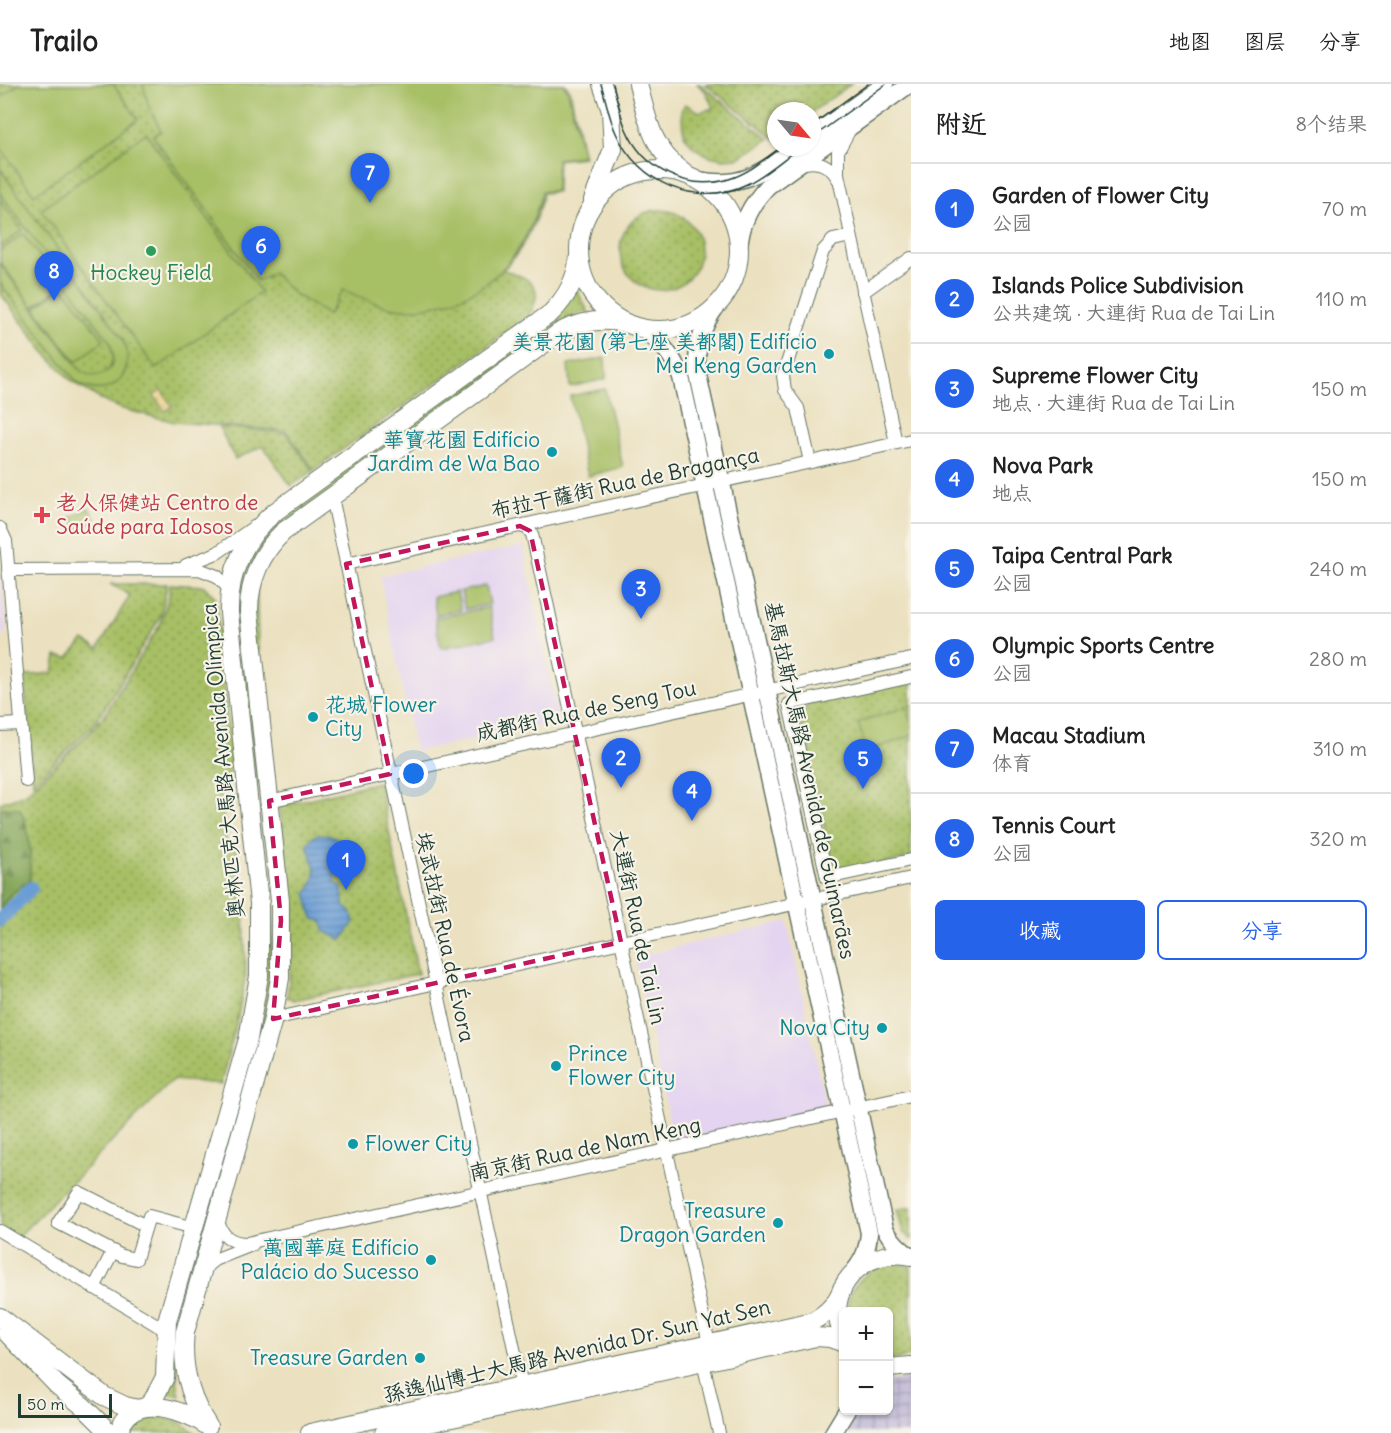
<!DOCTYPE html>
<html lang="zh">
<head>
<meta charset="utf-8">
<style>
	body { margin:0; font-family:Delius,"LXGW WenKai TC",sans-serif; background:#f2f2f2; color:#222 }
	.controls { position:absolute; right:18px; bottom:18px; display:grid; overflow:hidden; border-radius:9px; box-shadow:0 2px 4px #0004 }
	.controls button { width:54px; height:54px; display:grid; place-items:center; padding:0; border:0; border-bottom:2px solid #e0e0e0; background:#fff; color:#222; font:30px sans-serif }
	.compass { position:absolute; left:767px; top:18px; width:54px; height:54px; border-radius:50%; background:#fff; box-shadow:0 2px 4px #0004; rotate:119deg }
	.scale { position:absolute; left:18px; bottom:15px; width:94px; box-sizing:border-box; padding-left:6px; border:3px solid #1f3d34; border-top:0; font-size:16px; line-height:21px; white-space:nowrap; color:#1f3d34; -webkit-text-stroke:4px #f7f3e8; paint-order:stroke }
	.you { position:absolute; left:414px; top:690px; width:21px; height:21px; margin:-15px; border:4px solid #fff; border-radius:50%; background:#1a73e8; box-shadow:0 0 0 9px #1a73e833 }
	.badge { display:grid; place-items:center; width:39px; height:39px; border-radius:50%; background:#2563eb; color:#fff; font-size:20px; font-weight:700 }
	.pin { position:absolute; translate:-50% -50px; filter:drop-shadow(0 2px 3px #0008) }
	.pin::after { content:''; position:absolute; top:32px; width:21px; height:18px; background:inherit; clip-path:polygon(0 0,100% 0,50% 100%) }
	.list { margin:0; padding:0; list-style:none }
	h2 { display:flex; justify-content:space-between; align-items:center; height:78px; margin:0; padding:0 24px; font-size:26px }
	h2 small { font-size:20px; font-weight:400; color:#767676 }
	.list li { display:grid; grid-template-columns:39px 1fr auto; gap:18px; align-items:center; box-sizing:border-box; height:90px; padding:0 24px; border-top:2px solid #e0e0e0 }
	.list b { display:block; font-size:22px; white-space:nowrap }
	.list p { margin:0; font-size:20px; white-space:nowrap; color:#767676 }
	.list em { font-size:20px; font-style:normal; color:#767676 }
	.actions { display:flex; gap:12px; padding:18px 24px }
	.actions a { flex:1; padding:14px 0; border:2px solid #2563eb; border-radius:9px; text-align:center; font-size:21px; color:#2563eb }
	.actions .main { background:#2563eb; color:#fff }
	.map { position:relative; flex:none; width:911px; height:1349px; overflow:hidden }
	header { display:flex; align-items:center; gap:36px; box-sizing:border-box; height:84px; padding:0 30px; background:#fff; border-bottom:2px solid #e0e0e0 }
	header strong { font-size:28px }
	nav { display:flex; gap:33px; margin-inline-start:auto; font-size:21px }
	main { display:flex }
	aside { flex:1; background:#fff }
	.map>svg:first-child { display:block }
	.built { fill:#e4d3f1 }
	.industrial { fill:url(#industrial-grid) }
	.green { fill:url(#green-dots); stroke:#637e4c; stroke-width:1.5 }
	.forest { fill:url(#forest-firs); stroke:#527247; stroke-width:1.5 }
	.sand { fill:url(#sand-dots); stroke:#868c69; stroke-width:1.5 }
	.pitch { fill:#a7bf65; stroke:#637e4c; stroke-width:1.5 }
	.water { fill:url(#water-rules); stroke:#446d84; stroke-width:1.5 }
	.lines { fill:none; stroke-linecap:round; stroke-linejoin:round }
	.canal { stroke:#6a9dd5; stroke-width:14 }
	.street-casing { stroke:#667665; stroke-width:14 }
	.secondary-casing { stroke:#667665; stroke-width:19 }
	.primary-casing { stroke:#667665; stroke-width:20 }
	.street { stroke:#fff; stroke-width:12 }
	.secondary { stroke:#fff; stroke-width:16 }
	.primary { stroke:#fff; stroke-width:18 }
	.tram { stroke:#1f3d34; stroke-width:1.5 }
	.marked { fill:none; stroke:#c2185b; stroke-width:4.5; stroke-dasharray:12 8; stroke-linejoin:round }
	.leisure-dot { fill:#2e9e5b; stroke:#f7f3e8; stroke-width:2 }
	.culture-dot { fill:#0f9aa8; stroke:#f7f3e8; stroke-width:2 }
	.health-dot { fill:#e0444e; stroke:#f7f3e8; stroke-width:2 }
	.labels { text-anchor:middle; stroke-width:4.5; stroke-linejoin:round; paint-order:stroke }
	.leisure-label { font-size:21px; fill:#27864d; stroke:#f7f3e8 }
	.culture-label { font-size:21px; fill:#0d838f; stroke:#f7f3e8; text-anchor:end }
	.street-label { font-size:21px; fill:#1f3d34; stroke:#f7f3e8 }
	.health-label { font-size:21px; fill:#be3a42; stroke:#f7f3e8; text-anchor:start }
</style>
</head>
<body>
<header>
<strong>Trailo</strong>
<nav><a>地图</a><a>图层</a><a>分享</a></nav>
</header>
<main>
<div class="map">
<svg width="911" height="1349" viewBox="0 0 911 1349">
	<defs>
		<pattern id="industrial-grid" width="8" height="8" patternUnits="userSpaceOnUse" patternTransform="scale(1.5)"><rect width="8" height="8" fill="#c6c0d9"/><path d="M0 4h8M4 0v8" fill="none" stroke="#a09db1"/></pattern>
		<pattern id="green-dots" width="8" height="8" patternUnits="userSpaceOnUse" patternTransform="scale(1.5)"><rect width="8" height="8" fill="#a7bf65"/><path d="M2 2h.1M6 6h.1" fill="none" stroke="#879c54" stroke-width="1.8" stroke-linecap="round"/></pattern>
		<pattern id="forest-firs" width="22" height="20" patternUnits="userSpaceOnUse" patternTransform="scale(1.5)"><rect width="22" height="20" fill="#85a65a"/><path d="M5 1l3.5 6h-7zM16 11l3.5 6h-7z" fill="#6c884b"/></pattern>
		<pattern id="sand-dots" width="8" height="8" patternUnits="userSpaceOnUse" patternTransform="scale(1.5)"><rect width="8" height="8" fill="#eeda9e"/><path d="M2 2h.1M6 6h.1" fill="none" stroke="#ccbc89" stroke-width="1.8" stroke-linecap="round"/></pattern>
		<pattern id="water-rules" width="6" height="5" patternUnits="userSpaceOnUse" patternTransform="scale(1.5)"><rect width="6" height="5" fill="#6a9dd5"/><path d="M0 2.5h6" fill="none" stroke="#5781ae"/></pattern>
	</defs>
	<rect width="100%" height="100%" fill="#f7f3e8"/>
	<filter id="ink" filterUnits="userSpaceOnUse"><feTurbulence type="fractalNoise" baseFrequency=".0167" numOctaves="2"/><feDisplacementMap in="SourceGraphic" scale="12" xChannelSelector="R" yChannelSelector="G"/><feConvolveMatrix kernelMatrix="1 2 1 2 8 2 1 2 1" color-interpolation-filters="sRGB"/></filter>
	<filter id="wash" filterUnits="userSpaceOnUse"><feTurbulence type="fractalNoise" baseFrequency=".008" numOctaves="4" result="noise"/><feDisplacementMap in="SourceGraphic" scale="24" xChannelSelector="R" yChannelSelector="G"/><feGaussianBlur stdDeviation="1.35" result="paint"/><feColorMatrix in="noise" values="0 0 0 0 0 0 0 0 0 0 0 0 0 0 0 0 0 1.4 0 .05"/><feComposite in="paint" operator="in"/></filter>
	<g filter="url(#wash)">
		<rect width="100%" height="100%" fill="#ebe1c0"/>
		<g class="built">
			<polygon points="523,462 558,638 415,667 380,492"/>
			<polygon points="0,480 6,548 0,553"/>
			<polygon points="787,837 826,1025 674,1058 635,873"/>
		</g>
		<polygon class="industrial" points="911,1294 911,1349 837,1349 852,1327 888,1326 889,1295 892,1297"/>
		<g class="green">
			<path d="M 0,0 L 565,0 L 570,6 L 584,73 L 558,76 L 557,108 L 543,109 C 537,138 524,165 503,186 C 531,193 547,204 528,233 L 314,386 L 286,347 L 175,338 L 126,326 L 107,319 L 72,298 L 42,265 L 0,209 Z"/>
			<polygon points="697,0 700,0 769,55 739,74 723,75 709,72 694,64 684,51 681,27 685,20 700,28 713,24 706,8"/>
			<polygon points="705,0 851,0 812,28 776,27 775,55"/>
			<circle cx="660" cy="166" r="40"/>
			<polygon points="576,205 589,229 581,229 563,238 256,471 261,700 256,700 235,513 250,468 267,444"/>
			<polygon points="219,343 286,349 313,387 291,402 263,362 235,375"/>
			<polygon points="89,424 96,437 78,446 71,433"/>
			<polygon points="110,500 167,500 161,532 107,620 94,640 33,699 24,592 53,589 56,572 68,574 84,556 98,565 130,511"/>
			<polygon points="170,500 204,502 215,513 217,520 231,669 228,695 221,712 226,758 233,762 238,768 244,829 246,890 238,932 221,1000 173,996 15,1156 0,1141 0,719 25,710 94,644 105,630 161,539 169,512"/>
			<polygon points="911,594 911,774 845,787 839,785 831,775 800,636 801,629 810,618"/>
			<polygon points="379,698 418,890 294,916 287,913 292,866 292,818 279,722"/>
			<polygon points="262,764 269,789 273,855 270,907 260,957 191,1196 187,1195 258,940"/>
			<polygon points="911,1123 911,1156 903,1148 897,1126"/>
			<path d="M 891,1179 L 911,1182 L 911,1272 L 899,1275 L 889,1275 L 888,1228 L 847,1227 C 848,1201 866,1185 891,1179 Z"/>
			<path d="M 175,1243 L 180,1245 C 178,1268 174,1289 180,1312 L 164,1308 Z"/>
			<path d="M 161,1333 L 180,1338 L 195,1349 L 131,1349 C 140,1338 146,1334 161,1333 Z"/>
		</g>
		<path class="forest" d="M 4,724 L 20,725 C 31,748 31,771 30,796 L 10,811 L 0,825 L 0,726 Z"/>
		<polygon class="sand" points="161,306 172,322 165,327 154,312"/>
		<g class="pitch">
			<polygon points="19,0 113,0 138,35 34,111 0,63 0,14"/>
			<path d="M 143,0 L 563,0 L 568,7 L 583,72 L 557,75 L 556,106 L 542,108 C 528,165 496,208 436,221 C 426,223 415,225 404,225 C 383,224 363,214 343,206 L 328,231 L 293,209 L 273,189 L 258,197 L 153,52 L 161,47 L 148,20 Z"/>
			<polygon points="146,49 261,208 156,285 41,126"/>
			<path d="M 0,85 L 122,254 C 139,288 112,319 77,299 L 0,199 L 0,180 L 80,286 C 93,296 112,293 113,273 C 114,269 111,263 110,258 L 0,109 Z"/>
			<polygon points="0,116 22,146 0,163"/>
			<polygon points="23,150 62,202 33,223 0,178 0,167"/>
			<polygon points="63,203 104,256 76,278 35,224"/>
			<polygon points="605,274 606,295 570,303 568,281"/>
			<polygon points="605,305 623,383 588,392 570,312"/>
			<polygon points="486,502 490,520 465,525 461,507"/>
			<polygon points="457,508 461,526 436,531 433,513"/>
			<polygon points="489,523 495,553 441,564 435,534"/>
			<polygon points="906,623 911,639 911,652 867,667 858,639"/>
		</g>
		<path class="water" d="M 318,750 C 328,750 340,753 346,761 L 336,779 L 335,799 L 342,803 L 343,821 L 351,828 L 354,838 L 342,856 L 324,847 L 322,837 L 314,835 C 308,827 310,818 306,810 C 321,790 315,782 307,761 L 312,754 Z"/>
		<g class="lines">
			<polyline class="canal" points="0,836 31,804"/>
		</g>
	</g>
	<g filter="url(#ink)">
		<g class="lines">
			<defs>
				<g id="street">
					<polyline points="849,47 838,67 838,90 896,359"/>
					<path d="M 800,80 C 817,75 830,80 838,95"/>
					<polyline points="863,208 911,174"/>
					<polyline points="810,378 798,324 785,306 783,292 823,167 833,156 851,152"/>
					<polyline points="332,413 522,1302"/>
					<polyline points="520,442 527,444 532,450 709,1260"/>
					<polyline points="0,444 6,457 26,697"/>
					<polyline points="346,480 911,356"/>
					<polyline points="186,481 217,469 254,443"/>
					<polyline points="8,486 199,485 217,492 230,506"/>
					<polyline points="911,593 789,620 827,794 911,776"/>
					<polyline points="0,641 21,640"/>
					<polyline points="269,717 911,575"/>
					<polyline points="273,935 911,794"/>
					<path d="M 218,1135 C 220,1151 231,1159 247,1159 L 911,1012"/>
					<polyline points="146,1142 79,1108 58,1139 122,1172 136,1175 149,1132 194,1144"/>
					<polyline points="0,1147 167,1247"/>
					<polyline points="203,1185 214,1176 252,1161"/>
					<polyline points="94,1204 113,1167"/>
					<polyline points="703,1278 719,1349"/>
				</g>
				<g id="secondary">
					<polyline points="812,52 885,0"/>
					<path d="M 699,96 C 743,105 763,87 797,63"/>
					<path d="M 739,162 C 742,137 751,120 768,102 L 910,0"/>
					<path d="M 716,223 C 702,243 696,262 697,286 L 885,1145 C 892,1157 899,1165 911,1172"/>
					<path d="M 640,244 C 660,256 673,271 681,293 L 869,1149 C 868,1164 864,1174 855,1186"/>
					<polyline points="833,1349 847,1326"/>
				</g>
				<g id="primary">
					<path d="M 638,0 C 647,34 652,67 684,88"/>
					<circle cx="659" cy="166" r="80"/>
					<polyline points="593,116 613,65 611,27 602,0"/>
					<polyline points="0,1233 104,1312 125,1322 138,1325"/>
					<polyline points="6,1248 57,1301 84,1323 110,1349"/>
					<path d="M 844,1252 C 820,1206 865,1162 911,1172"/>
					<polyline points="888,1284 911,1282"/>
					<path d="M 146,1323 L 153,1316 L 165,1293 L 167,1237 L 248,955 L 259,892 L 259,819 L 229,529 C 228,489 244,453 276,427 L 551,229 C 568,212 576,195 579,172"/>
					<path d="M 208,1342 C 189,1313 181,1283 185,1248 L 273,935 L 280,894 L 280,817 L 249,527 C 249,497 261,469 283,448 L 560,248 C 583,237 602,234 626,239"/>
					<path d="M 119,1349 C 128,1306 182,1325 206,1341"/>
					<path d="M 310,1349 L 813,1237 C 827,1229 834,1222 841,1208"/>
					<polyline points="384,1349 816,1253 830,1254 844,1259"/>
				</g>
			</defs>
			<use href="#street" class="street-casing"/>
			<use href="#secondary" class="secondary-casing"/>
			<use href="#primary" class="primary-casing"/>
			<use href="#street" class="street"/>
			<use href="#secondary" class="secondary"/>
			<use href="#primary" class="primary"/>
			<g class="tram">
				<path d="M 601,0 C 606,16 609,34 616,49 C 638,99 696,125 747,100 C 766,91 783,75 800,63"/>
				<path d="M 613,0 C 617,15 620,31 626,45 C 643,85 687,108 729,95 C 749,89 765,75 781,63"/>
				<polyline points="812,41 868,0"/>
				<polyline points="812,54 886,0"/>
			</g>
		</g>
	</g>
	<path class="marked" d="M 520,442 L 530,447 L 621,858 L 273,935 L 281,836 L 269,717 L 390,690 L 346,480 Z"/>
	<circle class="leisure-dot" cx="151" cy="167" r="6"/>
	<g class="culture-dot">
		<circle cx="829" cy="270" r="6"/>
		<circle cx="552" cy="368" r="6"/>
		<circle cx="313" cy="633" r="6"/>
		<circle cx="882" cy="944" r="6"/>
		<circle cx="556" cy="982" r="6"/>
		<circle cx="353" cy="1060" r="6"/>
		<circle cx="778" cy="1139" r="6"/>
		<circle cx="431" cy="1176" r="6"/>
		<circle cx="420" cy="1274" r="6"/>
	</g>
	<path class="health-dot" d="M39 422h6v6h6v6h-6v6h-6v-6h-6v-6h6z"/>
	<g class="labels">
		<g class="leisure-label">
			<text x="151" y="196">Hockey Field</text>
		</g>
		<g class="culture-label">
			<text x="817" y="265">美景花園 (第七座 美都閣) Edifício<tspan x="817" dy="24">Mei Keng Garden</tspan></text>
			<text x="540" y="363">華寶花園 Edifício<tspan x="540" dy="24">Jardim de Wa Bao</tspan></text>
			<text x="325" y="628" text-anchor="start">花城 Flower<tspan x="325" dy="24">City</tspan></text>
			<text x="870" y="951">Nova City</text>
			<text x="568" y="977" text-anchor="start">Prince<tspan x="568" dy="24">Flower City</tspan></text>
			<text x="365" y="1067" text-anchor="start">Flower City</text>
			<text x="766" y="1134">Treasure<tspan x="766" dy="24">Dragon Garden</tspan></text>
			<text x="419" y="1171">萬國華庭 Edifício<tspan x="419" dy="24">Palácio do Sucesso</tspan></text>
			<text x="408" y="1281">Treasure Garden</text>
		</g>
		<g class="street-label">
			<text transform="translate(625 399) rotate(-12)" y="7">布拉干薩街 Rua de Bragança</text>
			<text transform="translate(586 627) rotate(-12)" y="7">成都街 Rua de Seng Tou</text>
			<text transform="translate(223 677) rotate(-95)" y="7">奧林匹克大馬路 Avenida Olímpica</text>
			<text transform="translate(810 696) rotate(78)" y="7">基馬拉斯大馬路 Avenida de Guimarães</text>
			<text transform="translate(638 843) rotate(78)" y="7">大連街 Rua de Tai Lin</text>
			<text transform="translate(445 853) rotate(78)" y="7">埃武拉街 Rua de Évora</text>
			<text transform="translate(585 1065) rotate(-12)" y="7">南京街 Rua de Nam Keng</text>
			<text transform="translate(577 1267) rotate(-13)" y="7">孫逸仙博士大馬路 Avenida Dr. Sun Yat Sen</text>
		</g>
		<g class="health-label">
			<text x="56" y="426">老人保健站 Centro de<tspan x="56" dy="24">Saúde para Idosos</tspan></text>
		</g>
	</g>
</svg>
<div class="controls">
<button>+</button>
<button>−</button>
</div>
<svg class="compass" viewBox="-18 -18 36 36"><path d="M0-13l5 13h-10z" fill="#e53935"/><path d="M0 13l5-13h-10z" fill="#767676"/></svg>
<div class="scale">50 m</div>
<div class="you"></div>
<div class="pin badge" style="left:346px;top:806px">1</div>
<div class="pin badge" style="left:621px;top:704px">2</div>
<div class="pin badge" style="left:641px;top:535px">3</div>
<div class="pin badge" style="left:692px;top:737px">4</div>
<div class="pin badge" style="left:863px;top:705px">5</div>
<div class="pin badge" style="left:261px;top:192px">6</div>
<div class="pin badge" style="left:370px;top:119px">7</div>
<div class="pin badge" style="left:54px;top:217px">8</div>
</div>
<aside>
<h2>附近<small>8个结果</small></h2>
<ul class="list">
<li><span class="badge">1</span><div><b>Garden of Flower City</b><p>公园</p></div><em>70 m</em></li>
<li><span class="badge">2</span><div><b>Islands Police Subdivision</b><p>公共建筑 · 大連街 Rua de Tai Lin</p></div><em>110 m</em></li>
<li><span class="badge">3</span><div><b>Supreme Flower City</b><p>地点 · 大連街 Rua de Tai Lin</p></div><em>150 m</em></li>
<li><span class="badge">4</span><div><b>Nova Park</b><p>地点</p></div><em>150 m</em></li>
<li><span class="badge">5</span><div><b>Taipa Central Park</b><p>公园</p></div><em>240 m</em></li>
<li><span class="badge">6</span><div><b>Olympic Sports Centre</b><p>公园</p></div><em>280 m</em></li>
<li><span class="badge">7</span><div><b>Macau Stadium</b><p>体育</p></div><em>310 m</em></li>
<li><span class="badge">8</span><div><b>Tennis Court</b><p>公园</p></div><em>320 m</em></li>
</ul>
<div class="actions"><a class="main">收藏</a><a>分享</a></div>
</aside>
</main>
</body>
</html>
